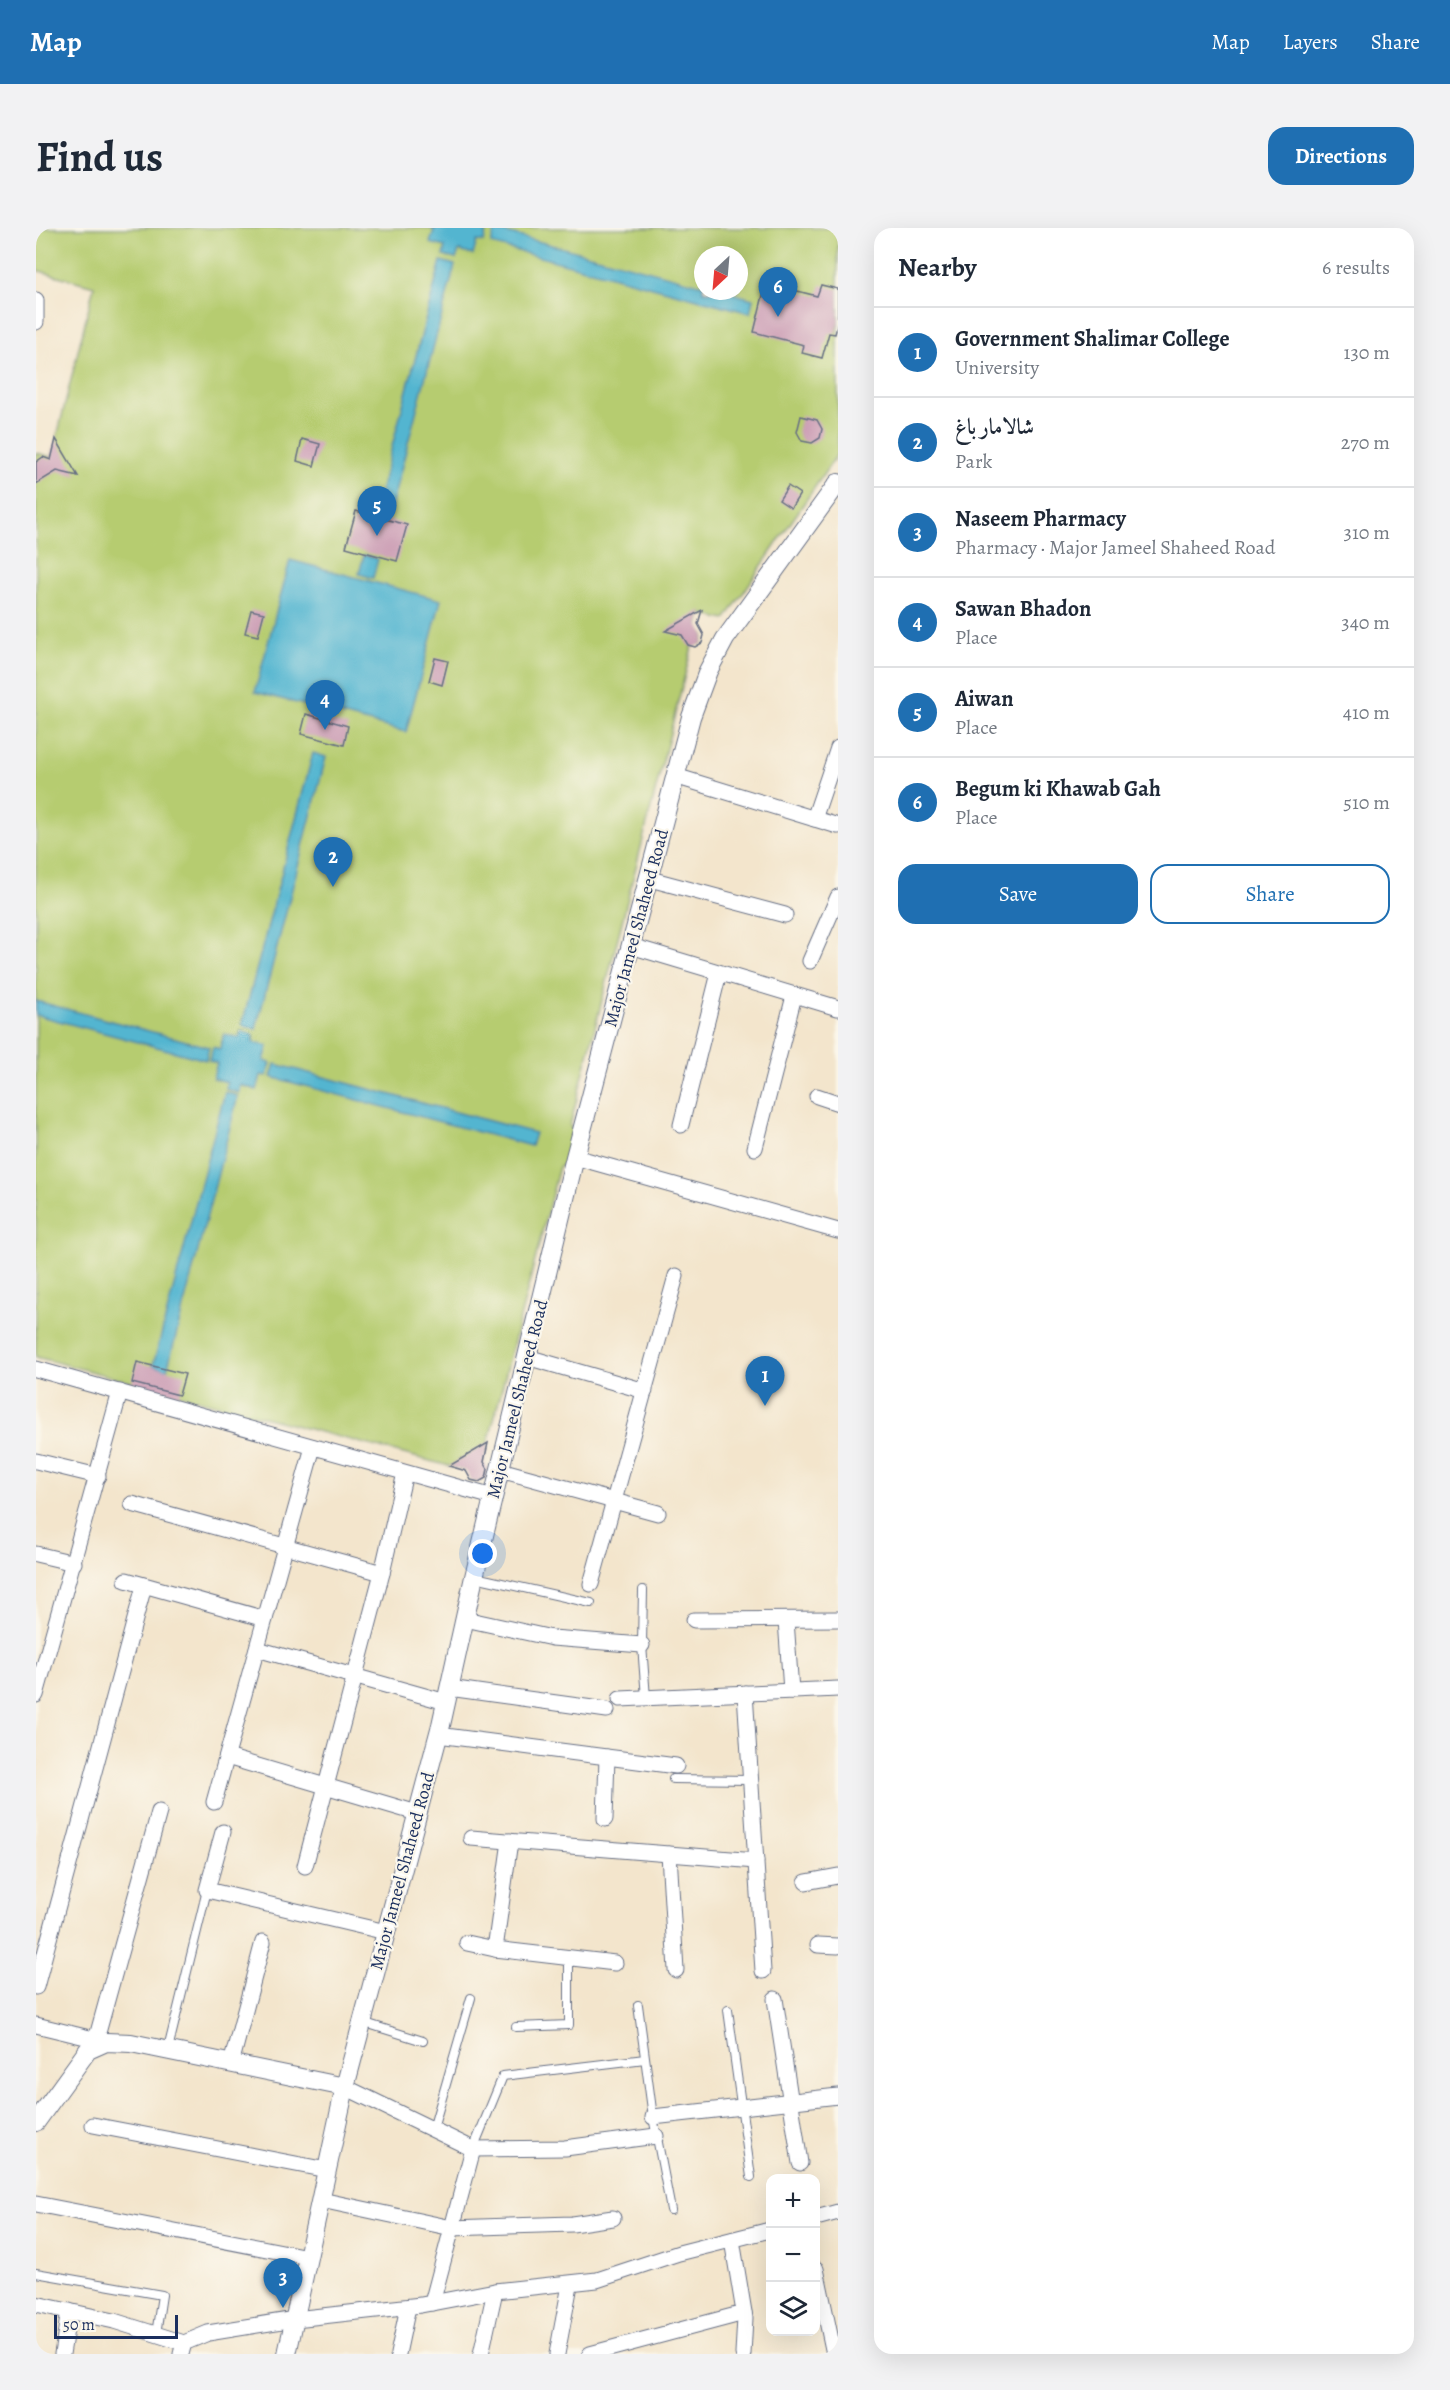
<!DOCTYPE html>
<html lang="en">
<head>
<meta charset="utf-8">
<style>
	body { margin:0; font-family:Alegreya,Amiri,serif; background:#f2f2f3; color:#1f2937 }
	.controls { position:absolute; right:18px; bottom:18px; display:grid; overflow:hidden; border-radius:12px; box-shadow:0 6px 24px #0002 }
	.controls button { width:54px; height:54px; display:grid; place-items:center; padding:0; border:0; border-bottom:2px solid #e0e1e3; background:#fff; color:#1f2937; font:30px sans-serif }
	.compass { position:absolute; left:658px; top:18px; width:54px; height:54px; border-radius:50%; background:#fff; box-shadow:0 6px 24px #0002; rotate:206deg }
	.scale { position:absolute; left:18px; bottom:15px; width:124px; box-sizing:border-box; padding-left:6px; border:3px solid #1b2f5e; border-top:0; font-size:16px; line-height:21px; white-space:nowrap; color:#1b2f5e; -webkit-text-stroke:4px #fbf7ec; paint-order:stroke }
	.you { position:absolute; left:447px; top:1326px; width:21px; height:21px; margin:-15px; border:4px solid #fff; border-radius:50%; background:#1a73e8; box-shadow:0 0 0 9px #1a73e833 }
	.badge { display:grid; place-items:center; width:39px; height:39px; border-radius:50%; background:#1f6fb2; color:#fff; font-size:20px; font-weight:700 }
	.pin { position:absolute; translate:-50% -50px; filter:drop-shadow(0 2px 3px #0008) }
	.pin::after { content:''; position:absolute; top:32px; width:21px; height:18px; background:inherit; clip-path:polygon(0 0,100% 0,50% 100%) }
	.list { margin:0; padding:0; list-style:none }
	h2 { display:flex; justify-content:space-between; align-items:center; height:78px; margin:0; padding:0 24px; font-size:26px }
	h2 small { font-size:20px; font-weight:400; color:#747a83 }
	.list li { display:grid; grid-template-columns:39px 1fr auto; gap:18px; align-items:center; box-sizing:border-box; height:90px; padding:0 24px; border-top:2px solid #e0e1e3 }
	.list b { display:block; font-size:22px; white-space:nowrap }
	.list p { margin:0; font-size:20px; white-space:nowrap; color:#747a83 }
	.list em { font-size:20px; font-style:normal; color:#747a83 }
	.actions { display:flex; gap:12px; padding:18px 24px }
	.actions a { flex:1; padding:14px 0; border:2px solid #1f6fb2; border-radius:18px; text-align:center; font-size:21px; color:#1f6fb2 }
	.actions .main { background:#1f6fb2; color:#fff }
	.icon { flex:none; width:33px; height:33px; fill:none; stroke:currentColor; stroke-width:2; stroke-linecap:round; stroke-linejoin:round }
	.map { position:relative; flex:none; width:802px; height:2126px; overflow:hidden; border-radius:18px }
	header { display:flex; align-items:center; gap:36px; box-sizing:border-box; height:84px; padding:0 30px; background:#1f6fb2; color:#fff }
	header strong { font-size:28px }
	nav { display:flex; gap:33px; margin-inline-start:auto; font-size:21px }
	.intro { display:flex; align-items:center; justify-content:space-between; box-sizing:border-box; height:144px; padding:0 36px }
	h1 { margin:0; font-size:42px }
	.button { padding:15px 27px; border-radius:18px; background:#1f6fb2; color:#fff; font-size:21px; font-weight:700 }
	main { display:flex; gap:36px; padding:0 36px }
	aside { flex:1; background:#fff; border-radius:18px; box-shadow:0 6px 24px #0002 }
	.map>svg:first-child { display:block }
	.green { fill:#b6cc70; stroke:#687e67; stroke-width:1.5; fill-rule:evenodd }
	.water { fill:#52b5d0; stroke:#367297; stroke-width:1.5 }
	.building { fill:#cb9cb4 }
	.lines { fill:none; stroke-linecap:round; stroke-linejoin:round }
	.service-casing { stroke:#676f84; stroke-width:10 }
	.minor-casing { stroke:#676f84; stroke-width:17 }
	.tertiary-casing { stroke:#676f84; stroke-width:20 }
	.service { stroke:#fff; stroke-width:8 }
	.minor { stroke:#fff; stroke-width:15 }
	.tertiary { stroke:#fff; stroke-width:18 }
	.labels { text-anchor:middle; stroke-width:4.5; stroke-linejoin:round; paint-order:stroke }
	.street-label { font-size:18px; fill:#1b2f5e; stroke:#fbf7ec }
</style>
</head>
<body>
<header>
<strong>Map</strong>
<nav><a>Map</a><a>Layers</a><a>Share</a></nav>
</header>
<div class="intro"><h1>Find us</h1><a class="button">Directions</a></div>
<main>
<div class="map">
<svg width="802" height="2126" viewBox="0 0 802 2126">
	<rect width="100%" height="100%" fill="#fbf7ec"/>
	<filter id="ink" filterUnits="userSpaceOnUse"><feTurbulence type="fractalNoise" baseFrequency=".0167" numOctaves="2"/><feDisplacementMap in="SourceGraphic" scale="12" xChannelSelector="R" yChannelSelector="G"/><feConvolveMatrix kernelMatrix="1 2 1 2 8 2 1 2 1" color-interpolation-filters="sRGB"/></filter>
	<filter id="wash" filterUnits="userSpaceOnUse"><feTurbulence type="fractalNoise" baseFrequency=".008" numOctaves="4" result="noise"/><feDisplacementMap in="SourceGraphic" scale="24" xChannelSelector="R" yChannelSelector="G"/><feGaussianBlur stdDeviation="1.35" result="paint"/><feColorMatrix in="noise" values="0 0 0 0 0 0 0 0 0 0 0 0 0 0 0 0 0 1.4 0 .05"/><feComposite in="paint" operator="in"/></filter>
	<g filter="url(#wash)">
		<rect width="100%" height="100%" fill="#f3e5cc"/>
		<path class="green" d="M 0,0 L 802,0 L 802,225 L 689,392 L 665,386 L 661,399 L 668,407 L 666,415 L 656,419 L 534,898 L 542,910 L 536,932 L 523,939 L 447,1234 L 452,1242 L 450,1250 L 443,1254 L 435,1252 L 432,1243 L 0,1129 L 0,225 L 16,229 L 58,58 L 0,42 ZM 667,27 L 703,27 L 703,63 L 667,63 Z"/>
		<g class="water">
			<polygon points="393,0 451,0 448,14 441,13 437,27 423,23 420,31 407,28 409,19 394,15 398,2"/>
			<polygon points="459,2 667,57 667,63 688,63 717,71 714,85 455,16"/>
			<polygon points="405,33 419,37 353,287 339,283"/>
			<polygon points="328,327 342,331 337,350 323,346"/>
			<polygon points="254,332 405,372 370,504 219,464"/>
			<polygon points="277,525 290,529 220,801 206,797"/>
			<polygon points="0,773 173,819 170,832 0,787"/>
			<polygon points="205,803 218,807 217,814 232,818 228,833 235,835 231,848 225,847 221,862 205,857 203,865 190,861 191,854 177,850 181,835 173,833 177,819 184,821 188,806 203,810"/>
			<polygon points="239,836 499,905 495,918 235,849"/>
			<polygon points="189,864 202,868 131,1142 117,1138"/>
		</g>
		<g id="blocks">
			<g class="building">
				<polygon points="730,55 781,68 785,57 802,61 802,95 799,106 793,105 786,130 766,125 768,117 718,104"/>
				<polygon points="765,188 781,192 786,201 784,210 776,215 766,213 761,204"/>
				<polygon points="20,211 42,248 21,243 0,256 0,234 7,229 15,232"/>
				<polygon points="266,211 284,216 278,238 261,233"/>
				<polygon points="752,258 764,266 755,280 743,272"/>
				<polygon points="320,283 371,297 361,333 310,319"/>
				<polygon points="215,382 228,385 222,408 209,405"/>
				<polygon points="666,382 662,396 668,407 666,415 659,419 652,417 646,407 629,403"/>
				<polygon points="399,430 412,433 406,457 393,453"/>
				<polygon points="270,486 312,498 308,517 265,506"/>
				<polygon points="101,1134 149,1146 143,1167 96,1155"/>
				<polygon points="452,1215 448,1234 452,1241 450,1250 443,1254 435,1252 430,1243 413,1238"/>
			</g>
		</g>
	</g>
	<g filter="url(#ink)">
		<use href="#blocks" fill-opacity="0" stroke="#676f84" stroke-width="1.5"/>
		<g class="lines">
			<defs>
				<g id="service">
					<polyline points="439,1349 555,1375"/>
					<polyline points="607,1362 606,1417 610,1470"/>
					<polyline points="637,1551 714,1552"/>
					<polyline points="602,1777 617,1889 635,1982"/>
					<polyline points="692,1782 715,1949"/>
					<polyline points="326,1794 387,1813"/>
					<polyline points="480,1799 533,1797 533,1729"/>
					<polyline points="132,1821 171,1662"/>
					<polyline points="397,1901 435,1770"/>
					<polyline points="437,1921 467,1848 609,1831"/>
					<polyline points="0,2045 126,2067 120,2106"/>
				</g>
				<g id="minor">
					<polyline points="0,72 0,94"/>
					<polyline points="639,548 802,598"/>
					<polyline points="778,591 802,520"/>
					<polyline points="614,651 749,687"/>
					<polyline points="595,718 802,780"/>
					<polyline points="774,733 802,669"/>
					<polyline points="781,868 802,875"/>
					<polyline points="645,897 683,745"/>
					<polyline points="719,920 758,768"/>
					<polyline points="539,929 802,1003"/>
					<polyline points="491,1129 609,1163"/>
					<polyline points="0,1141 457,1269"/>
					<polyline points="0,1233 62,1248"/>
					<polyline points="464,1242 622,1285"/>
					<polyline points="96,1276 346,1345"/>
					<polyline points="0,1326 38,1335"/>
					<polyline points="90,1352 229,1391"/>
					<polyline points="555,1356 640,1048"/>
					<polyline points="429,1391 516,1410 606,1417"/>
					<polyline points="658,1392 802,1391"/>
					<polyline points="750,1392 755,1463"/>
					<polyline points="221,1421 410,1474"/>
					<polyline points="413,1460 571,1482"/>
					<polyline points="709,1465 727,1743"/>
					<polyline points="0,1467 84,1164"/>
					<polyline points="584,1471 802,1461"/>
					<polyline points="402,1507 640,1538"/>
					<polyline points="191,1529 381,1585"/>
					<polyline points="178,1574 277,1219"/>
					<polyline points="569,1591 571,1529"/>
					<polyline points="187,1604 171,1662 350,1704"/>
					<polyline points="435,1610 720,1633"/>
					<polyline points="633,1626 640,1742"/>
					<polyline points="269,1638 346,1345 369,1245"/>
					<polyline points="770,1654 802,1648"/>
					<polyline points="431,1715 459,1721 474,1613"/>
					<polyline points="782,1717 802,1718"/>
					<polyline points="459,1721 579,1735"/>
					<polyline points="0,1759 108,1358"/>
					<polyline points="739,1771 764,1935"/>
					<polyline points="0,1797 70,1814"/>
					<polyline points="60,1812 123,1584"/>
					<polyline points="195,1836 227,1714"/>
					<polyline points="309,1859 437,1921 396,2075"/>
					<polyline points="617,1889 802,1868"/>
					<polyline points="57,1897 291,1942"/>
					<polyline points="437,1921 529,1920 620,1908"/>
					<polyline points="285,1972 416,2000 536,1996 577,1990"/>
					<polyline points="0,1976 272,2029"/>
					<polyline points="780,1990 802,1984"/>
					<polyline points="696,2012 709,2090 707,2126"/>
					<polyline points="780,2041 798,2126"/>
					<polyline points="0,2076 78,2093 148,2115"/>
					<polyline points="26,2126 33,2083"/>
					<polyline points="145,2126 148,2115 172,2105 259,2091 385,2077 459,2063 561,2052 643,2025 734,2002"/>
					<polyline points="362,2126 372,2079"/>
					<polyline points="445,2126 459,2063"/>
					<polyline points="521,2126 534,2057"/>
					<polyline points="554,2126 708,2085"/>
				</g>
				<g id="tertiary">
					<polyline points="0,1894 52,1822 70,1814 95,1815 309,1859"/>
					<polyline points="251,2126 309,1859 405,1497 438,1349 539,929 655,489 672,443 689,411 802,255"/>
				</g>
			</defs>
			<use href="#service" class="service-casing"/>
			<use href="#minor" class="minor-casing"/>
			<use href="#tertiary" class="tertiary-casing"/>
			<use href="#service" class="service"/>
			<use href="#minor" class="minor"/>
			<use href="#tertiary" class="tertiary"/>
		</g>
	</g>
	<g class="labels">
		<g class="street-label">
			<text transform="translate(600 700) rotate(-75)" y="6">Major Jameel Shaheed Road</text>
			<text transform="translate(481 1171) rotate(-76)" y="6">Major Jameel Shaheed Road</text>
			<text transform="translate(366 1643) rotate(-75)" y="6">Major Jameel Shaheed Road</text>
		</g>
	</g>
</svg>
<div class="controls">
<button>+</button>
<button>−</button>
<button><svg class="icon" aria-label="layers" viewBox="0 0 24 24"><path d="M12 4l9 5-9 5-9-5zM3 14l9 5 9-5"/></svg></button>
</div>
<svg class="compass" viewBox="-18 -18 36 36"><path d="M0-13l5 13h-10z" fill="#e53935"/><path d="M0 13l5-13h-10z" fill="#747a83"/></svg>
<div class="scale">50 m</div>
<div class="you"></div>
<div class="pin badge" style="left:729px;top:1178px">1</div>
<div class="pin badge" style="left:297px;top:659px">2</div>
<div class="pin badge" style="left:247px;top:2080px">3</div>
<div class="pin badge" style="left:289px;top:502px">4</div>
<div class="pin badge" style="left:341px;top:308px">5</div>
<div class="pin badge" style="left:742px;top:89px">6</div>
</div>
<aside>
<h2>Nearby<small>6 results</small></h2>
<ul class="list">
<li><span class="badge">1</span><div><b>Government Shalimar College</b><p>University</p></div><em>130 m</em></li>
<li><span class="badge">2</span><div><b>شالامار باغ</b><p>Park</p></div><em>270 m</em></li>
<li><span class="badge">3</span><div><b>Naseem Pharmacy</b><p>Pharmacy · Major Jameel Shaheed Road</p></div><em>310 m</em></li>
<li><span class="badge">4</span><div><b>Sawan Bhadon</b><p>Place</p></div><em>340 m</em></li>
<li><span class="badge">5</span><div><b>Aiwan</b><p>Place</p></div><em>410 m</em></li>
<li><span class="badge">6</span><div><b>Begum ki Khawab Gah</b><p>Place</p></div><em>510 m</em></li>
</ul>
<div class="actions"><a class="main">Save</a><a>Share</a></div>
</aside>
</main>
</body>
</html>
